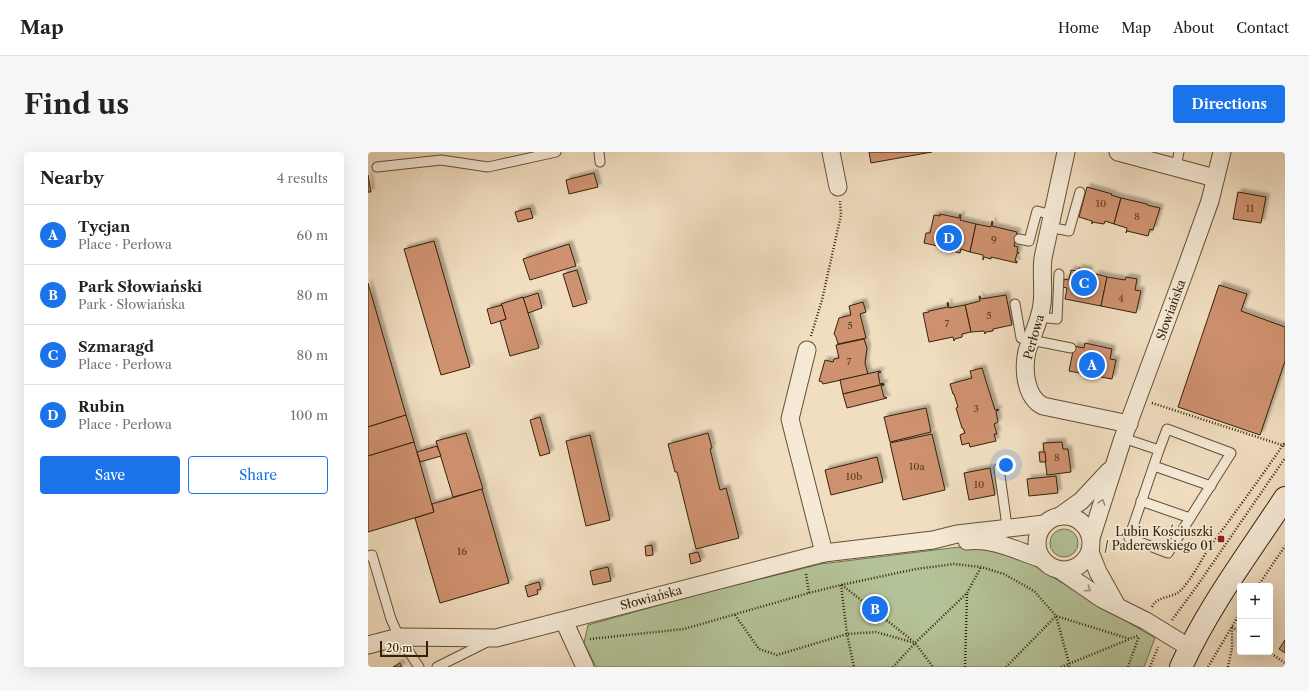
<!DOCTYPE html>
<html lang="en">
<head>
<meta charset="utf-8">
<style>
	body { margin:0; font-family:"Libre Caslon Text",serif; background:#f6f6f6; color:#222 }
	.controls { position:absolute; right:12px; bottom:12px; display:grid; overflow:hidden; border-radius:4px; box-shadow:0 4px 16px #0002 }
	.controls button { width:36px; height:36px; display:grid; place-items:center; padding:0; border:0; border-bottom:1px solid #e0e0e0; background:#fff; color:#222; font:20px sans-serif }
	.scale { position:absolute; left:12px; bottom:10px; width:48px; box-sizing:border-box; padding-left:4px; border:2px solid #342105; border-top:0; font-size:11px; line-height:14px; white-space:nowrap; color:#342105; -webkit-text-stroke:3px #f6ead7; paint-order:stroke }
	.you { position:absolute; left:638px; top:313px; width:14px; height:14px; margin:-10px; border:3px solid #fff; border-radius:50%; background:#1a73e8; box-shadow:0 0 0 6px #1a73e833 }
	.badge { display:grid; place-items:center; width:26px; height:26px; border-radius:50%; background:#1a73e8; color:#fff; font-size:13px; font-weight:700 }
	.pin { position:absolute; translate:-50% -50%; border:2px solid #fff; box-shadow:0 1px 4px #0006 }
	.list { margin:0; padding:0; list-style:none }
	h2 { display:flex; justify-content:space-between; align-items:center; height:52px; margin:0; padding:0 16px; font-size:17px }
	h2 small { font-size:13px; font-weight:400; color:#767676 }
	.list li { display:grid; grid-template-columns:26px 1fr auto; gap:12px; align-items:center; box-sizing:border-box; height:60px; padding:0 16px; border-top:1px solid #e0e0e0 }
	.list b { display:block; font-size:15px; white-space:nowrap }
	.list p { margin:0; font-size:13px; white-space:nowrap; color:#767676 }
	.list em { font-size:13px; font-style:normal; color:#767676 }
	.actions { display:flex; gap:8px; padding:12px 16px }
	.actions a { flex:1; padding:9px 0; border:1px solid #1a73e8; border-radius:4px; text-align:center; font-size:14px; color:#1a73e8 }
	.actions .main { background:#1a73e8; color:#fff }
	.map { position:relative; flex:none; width:917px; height:515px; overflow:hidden; border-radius:4px }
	header { display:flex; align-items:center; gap:24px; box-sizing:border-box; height:56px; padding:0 20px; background:#fff; border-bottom:1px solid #e0e0e0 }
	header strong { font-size:19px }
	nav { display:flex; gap:22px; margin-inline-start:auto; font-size:14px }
	.intro { display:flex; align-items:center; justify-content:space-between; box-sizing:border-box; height:96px; padding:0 24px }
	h1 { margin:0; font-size:28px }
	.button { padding:10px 18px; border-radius:4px; background:#1a73e8; color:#fff; font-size:14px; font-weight:700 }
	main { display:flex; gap:24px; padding:0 24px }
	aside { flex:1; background:#fff; border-radius:4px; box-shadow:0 4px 16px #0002 }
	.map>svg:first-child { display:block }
	.green { fill:#b4c297; stroke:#74724e }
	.building { fill:#cf9270; stroke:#342105; filter:url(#shadow) }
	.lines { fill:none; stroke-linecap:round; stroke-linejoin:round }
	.lane-casing { stroke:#635034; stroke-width:11 }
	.street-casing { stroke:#635034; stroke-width:19 }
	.secondary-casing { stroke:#342105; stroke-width:24 }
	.path { stroke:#342105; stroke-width:2.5; stroke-dasharray:1 2; stroke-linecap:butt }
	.lane { stroke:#f6ead7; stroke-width:9 }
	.street { stroke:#f6ead7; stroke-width:17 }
	.secondary { stroke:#f6ead7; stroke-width:22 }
	.oneway { stroke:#9f9078 }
	.poi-dot { fill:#8f2418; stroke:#f6ead7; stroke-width:1.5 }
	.labels { text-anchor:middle; stroke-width:4; stroke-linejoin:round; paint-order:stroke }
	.number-label { font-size:10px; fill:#5b3d20 }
	.street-label { font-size:12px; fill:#342105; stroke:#f6ead7 }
	.poi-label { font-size:12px; fill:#342105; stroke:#f6ead7; text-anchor:end }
</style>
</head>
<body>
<header>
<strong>Map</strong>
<nav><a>Home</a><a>Map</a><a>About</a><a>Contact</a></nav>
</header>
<div class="intro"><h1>Find us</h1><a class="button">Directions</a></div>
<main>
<aside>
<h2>Nearby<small>4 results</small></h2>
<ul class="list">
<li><span class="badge">A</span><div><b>Tycjan</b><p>Place · Perłowa</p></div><em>60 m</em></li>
<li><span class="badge">B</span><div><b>Park Słowiański</b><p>Park · Słowiańska</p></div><em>80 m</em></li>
<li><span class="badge">C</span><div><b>Szmaragd</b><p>Place · Perłowa</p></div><em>80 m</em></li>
<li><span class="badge">D</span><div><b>Rubin</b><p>Place · Perłowa</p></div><em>100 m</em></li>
</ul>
<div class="actions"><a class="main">Save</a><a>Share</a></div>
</aside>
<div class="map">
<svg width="917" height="515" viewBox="0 0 917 515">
	<defs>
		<filter id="shadow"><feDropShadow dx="3.5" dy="-3.5" stdDeviation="1" flood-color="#0004"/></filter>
	</defs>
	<rect width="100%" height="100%" fill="#f1dec1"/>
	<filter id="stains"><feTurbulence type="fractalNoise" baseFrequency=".005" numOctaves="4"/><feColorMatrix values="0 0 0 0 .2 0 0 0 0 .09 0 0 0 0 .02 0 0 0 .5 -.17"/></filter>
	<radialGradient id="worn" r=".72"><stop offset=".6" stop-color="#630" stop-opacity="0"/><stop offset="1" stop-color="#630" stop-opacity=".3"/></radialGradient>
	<g class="green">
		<circle cx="696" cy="391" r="14"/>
		<polygon points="608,394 651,404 702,436 787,486 776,515 228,515 216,491 220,473 331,442 453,412 583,396"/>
	</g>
	<g class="building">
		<polygon points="501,0 564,0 503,11"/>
		<polygon points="226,21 230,35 201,42 198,28"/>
		<polygon points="0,23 3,40 0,40"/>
		<polygon points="719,35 744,42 743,43 753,46 746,72 737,69 736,72 724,70 724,72 724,69 711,65"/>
		<polygon points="870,40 898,45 893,71 865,67"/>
		<polygon points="753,46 779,52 779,53 792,56 785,78 782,77 780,84 759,79 758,81 759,76 746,72"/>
		<polygon points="162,56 165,66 150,70 147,60"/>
		<polygon points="572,62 591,66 592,62 593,63 592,68 608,72 602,100 593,97 592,101 584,99 584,101 584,97 556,91 558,81 562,81 566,63 572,64"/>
		<polygon points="624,69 625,70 624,74 649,80 646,94 650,95 649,100 651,101 649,101 647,109 649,109 649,111 623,105 623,107 616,105 615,108 615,103 602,100 608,72 623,75"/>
		<polygon points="66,89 102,215 73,223 36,97"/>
		<polygon points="201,92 208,114 162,128 155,107"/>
		<polygon points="711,116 721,118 719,124 727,126 728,122 739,125 733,154 697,147 699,136 695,135 696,127 701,128 703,118 710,119"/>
		<polygon points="209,118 219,151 205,155 195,122"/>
		<polygon points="739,125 757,128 758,125 769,127 767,138 773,139 768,161 733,154"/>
		<polygon points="0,131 38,263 0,275"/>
		<polygon points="851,133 879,142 873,159 917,175 917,209 892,283 810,255"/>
		<polygon points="170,141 174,156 160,161 155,146"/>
		<polygon points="638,143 644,173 625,177 625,179 618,180 617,182 616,179 603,180 597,153 612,149 611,144 612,144 613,147"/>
		<polygon points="155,145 171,196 142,204 132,169 138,167 133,152"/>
		<polygon points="495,150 498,160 492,162 498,186 470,192 468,185 466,182 471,166 483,163 481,154"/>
		<polygon points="580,150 581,156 597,153 603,180 594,182 594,185 587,187 586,189 585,185 561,190 555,161 561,160 561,159 580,155 579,151"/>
		<polygon points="134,153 138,167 123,172 119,157"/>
		<polygon points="496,187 499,196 497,211 500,222 455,232 454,230 451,229 457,208 465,210 466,207 471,206 468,193"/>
		<polygon points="717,191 744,197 742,207 748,208 744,227 701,219 706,194 716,196"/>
		<polygon points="614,216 627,258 630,257 631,258 628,259 630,270 626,272 629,282 626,282 628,289 602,295 601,291 594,293 592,283 597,281 595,276 594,276 588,256 590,255 586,242 585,242 582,232 604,226 602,219"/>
		<polygon points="512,219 513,220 510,221 512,232 515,231 516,232 475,242 472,228"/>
		<polygon points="516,232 516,233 513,234 516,245 518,245 519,246 479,256 475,242"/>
		<polygon points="558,256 563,280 522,290 516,265"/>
		<polygon points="38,263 46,290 0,304 0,275"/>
		<polygon points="172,265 182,301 172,304 162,268"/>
		<polygon points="98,281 115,337 85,345 68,289"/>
		<polygon points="340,281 344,296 342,297 352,338 358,336 371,386 328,397 309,320 307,320 300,292"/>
		<polygon points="564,282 577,338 535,348 522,291"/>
		<polygon points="222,283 242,368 218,374 198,289"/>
		<polygon points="46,290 66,360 0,380 0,304"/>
		<polygon points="694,290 695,297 700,297 703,320 679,323 675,291"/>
		<polygon points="69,294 73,304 52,310 49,300"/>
		<polygon points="671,300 677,300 678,310 672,310"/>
		<polygon points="509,305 515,330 463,343 457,318"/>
		<polygon points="622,316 627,343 601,348 596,321"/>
		<polygon points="688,324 690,341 661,344 659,327"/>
		<polygon points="114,337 141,431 72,451 47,366 66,360 64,352"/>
		<polygon points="284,393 285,403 278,404 277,394"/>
		<polygon points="330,400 333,409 323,412 321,402"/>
		<polygon points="240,415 243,429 225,433 222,419"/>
		<polygon points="171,430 173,437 169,438 170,442 160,445 157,434"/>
		<polygon points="917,488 917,501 911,497"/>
		<polygon points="32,511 34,515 25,515"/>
	</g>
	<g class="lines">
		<defs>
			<g id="lane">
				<polyline points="231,0 232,10"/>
				<polyline points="9,15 73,8 120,15 188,0"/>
				<polyline points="808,15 811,0"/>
				<polyline points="681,75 701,79 712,40"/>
				<polyline points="651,87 661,89 669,59 684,63"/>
				<polyline points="647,152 653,186 703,196"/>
				<polyline points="672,165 689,167 691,122"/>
				<polyline points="755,286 791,298 761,386 800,401 863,301 799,277 791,298"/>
				<polyline points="786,314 843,334"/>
				<polyline points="631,316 638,367 638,380"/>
				<polyline points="773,349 822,366"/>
				<polyline points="0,404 4,403 23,467 31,485 51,515"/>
				<polyline points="69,515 121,489"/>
			</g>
			<g id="street">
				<polyline points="463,0 470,35"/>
				<path d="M 698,0 L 675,106 C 673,121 676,137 674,152 C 672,169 664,183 659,199 C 655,217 657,245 675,254 L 761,272"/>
				<polyline points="750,0 847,26"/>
				<polyline points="439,198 422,267 456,401"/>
				<circle cx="696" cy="391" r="27"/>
				<polyline points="692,364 713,349 741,319"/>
				<polyline points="723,386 755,286 818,116 842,49 854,0"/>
				<path d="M 599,389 C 626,386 649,399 674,407"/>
				<polyline points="722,400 730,420 749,454"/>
				<polyline points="692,418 734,447 778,469 822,496"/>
				<polyline points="196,469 217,515"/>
				<polyline points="0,493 31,485 128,486 456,401 565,388 589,382 676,372"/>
			</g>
			<path id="secondary" d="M 813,515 C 840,455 881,401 917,346"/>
		</defs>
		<use href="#lane" class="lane-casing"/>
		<use href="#street" class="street-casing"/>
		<use href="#secondary" class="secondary-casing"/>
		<g class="path">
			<polyline points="443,184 454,148 473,63 472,49"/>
			<polyline points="784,251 917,294"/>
			<polyline points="438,422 441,441"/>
			<polyline points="473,433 479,482 486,515"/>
			<polyline points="474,433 545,489"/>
			<polyline points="890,434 917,394"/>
			<path d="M 784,455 C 789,443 806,447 814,437 C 824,426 831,412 839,399 C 865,363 892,327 917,290"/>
			<polyline points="367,463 391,497 409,503 479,482 508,480 547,491 565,515"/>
			<polyline points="804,468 829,434 917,306"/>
			<polyline points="864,475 872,480"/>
			<polyline points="222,487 316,477 441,441 473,433 548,417 586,412 613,415 636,422 666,439 688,464 762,487 771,483"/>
			<polyline points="901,500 917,511"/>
			<polyline points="525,515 547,491 599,441 613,415"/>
			<polyline points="597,515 599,442"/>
			<polyline points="638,515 688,464 701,511 701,515"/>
			<polyline points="693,515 762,487"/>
			<polyline points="760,515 771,484"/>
			<polyline points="782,515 790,495"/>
			<polyline points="840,515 872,461"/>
			<polyline points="860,515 864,496 864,475"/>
		</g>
		<use href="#lane" class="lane"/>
		<use href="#street" class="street"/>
		<use href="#secondary" class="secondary"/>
	</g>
	<defs><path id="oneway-chevron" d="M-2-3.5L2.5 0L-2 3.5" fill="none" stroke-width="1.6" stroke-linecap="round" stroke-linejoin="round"/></defs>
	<g class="oneway">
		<use href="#oneway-chevron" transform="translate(734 350) rotate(-72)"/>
		<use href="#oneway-chevron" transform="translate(720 437) rotate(34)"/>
	</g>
	<rect class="poi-dot" x="849" y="383" width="8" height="8" rx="2"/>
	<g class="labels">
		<g class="number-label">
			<text x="733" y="55">10</text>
			<text x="882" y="60">11</text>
			<text x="769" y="68">8</text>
			<text x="626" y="91">9</text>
			<text x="753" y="150">4</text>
			<text x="621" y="167">5</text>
			<text x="579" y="175">7</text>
			<text x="482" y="177">5</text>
			<text x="481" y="213">7</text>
			<text x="608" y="260">3</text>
			<text x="689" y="309">8</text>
			<text x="549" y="318">10a</text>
			<text x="486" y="328">10b</text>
			<text x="611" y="336">10</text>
			<text x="94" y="403">16</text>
		</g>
		<g class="street-label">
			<text transform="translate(803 158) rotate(-70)" y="4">Słowiańska</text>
			<text transform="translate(666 185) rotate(-74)" y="4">Perłowa</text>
			<text transform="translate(283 446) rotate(-15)" y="4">Słowiańska</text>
		</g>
		<g class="poi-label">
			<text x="845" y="384">Lubin Kościuszki<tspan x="845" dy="14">/ Paderewskiego 01</tspan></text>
		</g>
	</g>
	<rect width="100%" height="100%" filter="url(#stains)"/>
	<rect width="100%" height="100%" fill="url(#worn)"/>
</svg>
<div class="controls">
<button>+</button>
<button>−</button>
</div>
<div class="scale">20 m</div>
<div class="you"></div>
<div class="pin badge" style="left:724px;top:213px">A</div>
<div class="pin badge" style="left:507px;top:457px">B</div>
<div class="pin badge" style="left:716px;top:131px">C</div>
<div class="pin badge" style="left:581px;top:86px">D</div>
</div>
</main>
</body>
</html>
